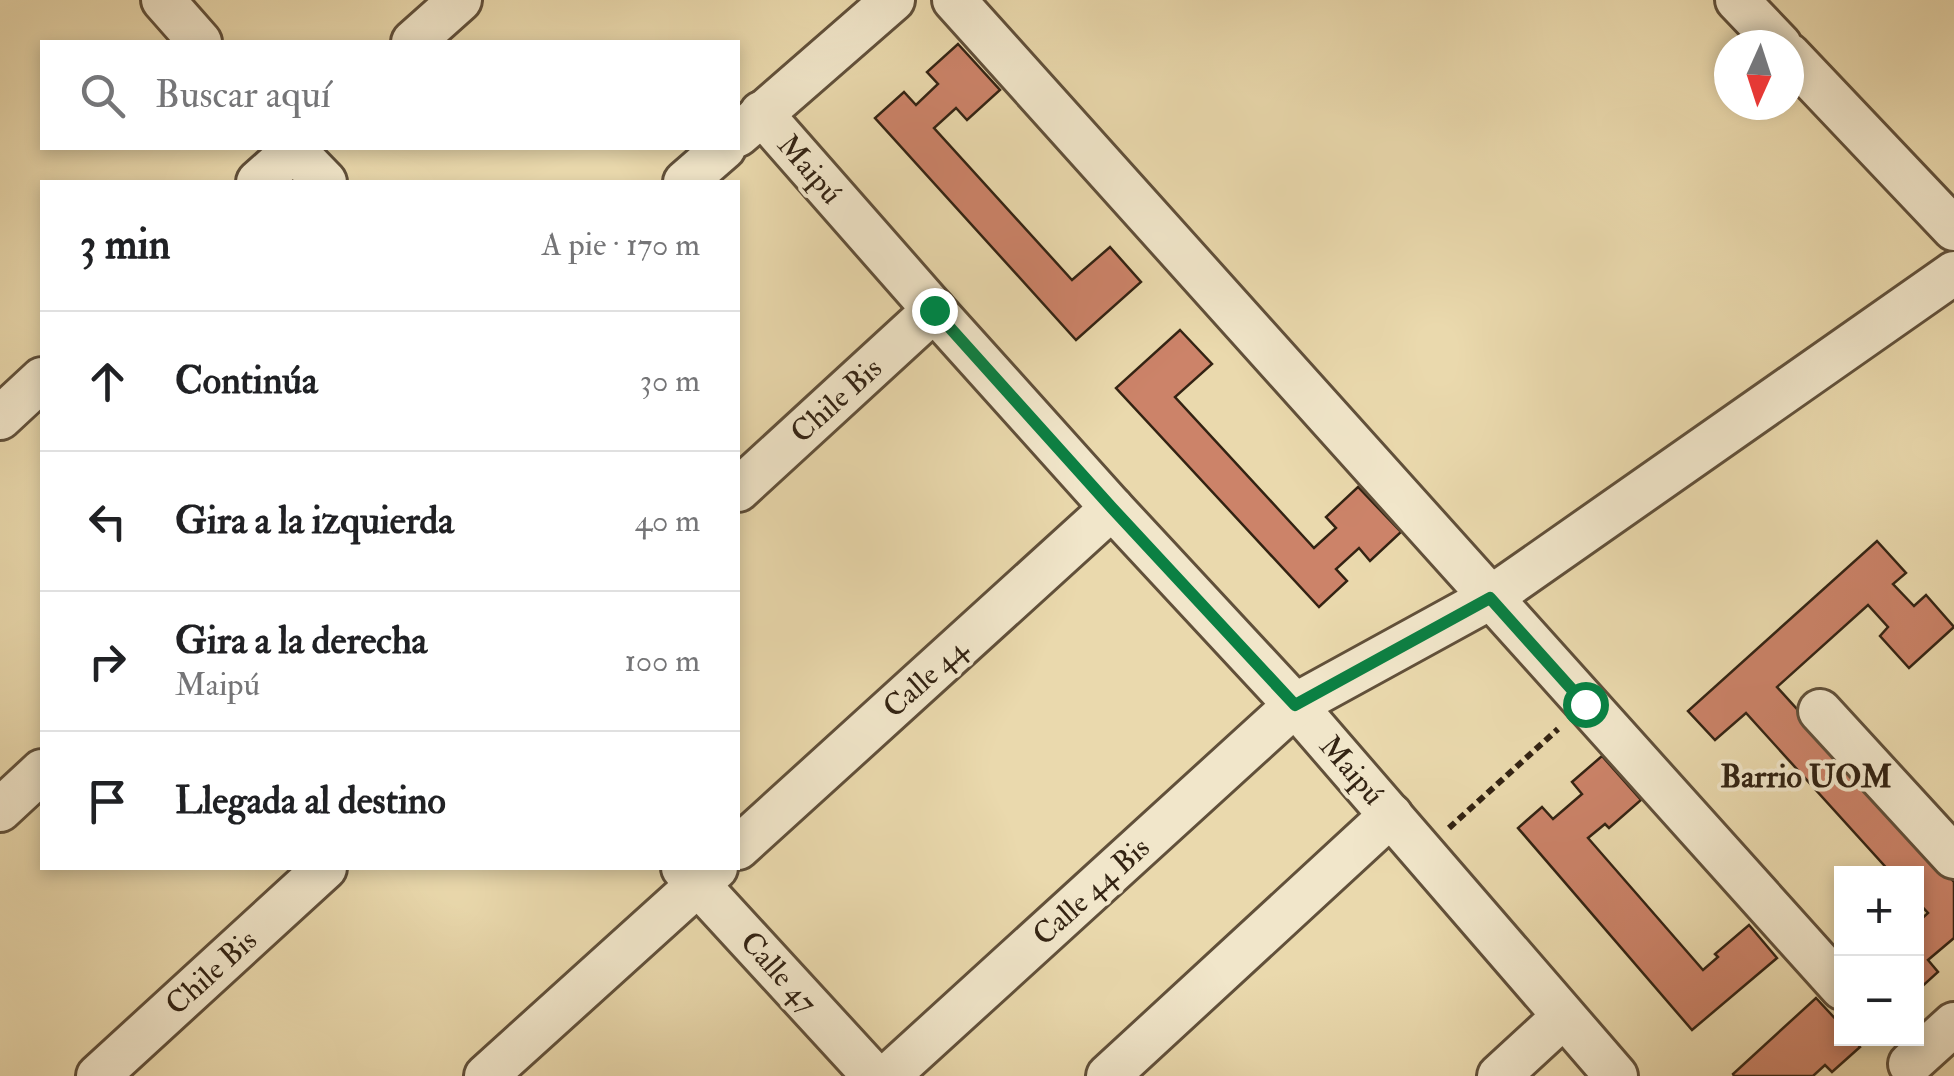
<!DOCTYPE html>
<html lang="es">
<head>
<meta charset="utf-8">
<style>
	body { margin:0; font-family:"IM FELL Double Pica",serif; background:#f2f2f2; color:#202124 }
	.controls { position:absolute; right:30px; bottom:30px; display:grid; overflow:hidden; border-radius:0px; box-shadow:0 5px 15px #0003 }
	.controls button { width:90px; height:90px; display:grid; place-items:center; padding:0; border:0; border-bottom:2px solid #e0e0e0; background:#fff; color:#202124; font:50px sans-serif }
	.compass { position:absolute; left:1714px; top:30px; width:90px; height:90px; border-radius:50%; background:#fff; box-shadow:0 5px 15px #0003; rotate:183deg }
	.stop { position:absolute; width:30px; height:30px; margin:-22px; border:8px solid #0b8043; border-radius:50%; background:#fff }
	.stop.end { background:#0b8043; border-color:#fff; box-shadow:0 2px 10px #0008 }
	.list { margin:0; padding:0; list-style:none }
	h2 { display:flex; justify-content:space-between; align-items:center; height:130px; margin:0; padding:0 40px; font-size:42px }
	h2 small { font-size:32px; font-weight:400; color:#757577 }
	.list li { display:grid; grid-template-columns:65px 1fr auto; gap:30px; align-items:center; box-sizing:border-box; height:140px; padding:0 40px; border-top:2px solid #e0e0e0 }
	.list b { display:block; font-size:38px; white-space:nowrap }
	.list p { margin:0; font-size:32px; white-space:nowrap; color:#757577 }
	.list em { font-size:32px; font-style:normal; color:#757577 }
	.icon { flex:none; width:55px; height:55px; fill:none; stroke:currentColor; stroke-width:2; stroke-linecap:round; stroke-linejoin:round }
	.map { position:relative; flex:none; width:1954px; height:1076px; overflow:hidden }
	.search { position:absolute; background:#fff; box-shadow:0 5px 15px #0003; left:40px; top:40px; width:700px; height:110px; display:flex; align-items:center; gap:25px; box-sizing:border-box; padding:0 35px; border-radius:0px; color:#757577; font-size:38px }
	.panel { position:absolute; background:#fff; box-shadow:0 5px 15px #0003; left:40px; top:180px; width:700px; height:690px; border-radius:0px }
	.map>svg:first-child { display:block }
	.building { fill:#cc8369; stroke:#332313; stroke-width:2.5 }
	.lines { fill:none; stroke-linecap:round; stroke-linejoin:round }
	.street-casing { stroke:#61503a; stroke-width:48 }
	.path { stroke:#332313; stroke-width:6; stroke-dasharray:8 5; stroke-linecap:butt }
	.street { stroke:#f1e6ca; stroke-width:42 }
	.route { stroke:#0b8043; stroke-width:12 }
	.labels { text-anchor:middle; stroke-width:8; stroke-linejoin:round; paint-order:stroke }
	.street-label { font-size:30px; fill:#332313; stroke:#f1e6ca }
	.neighbourhood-label { font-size:32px; font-weight:bold; fill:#332313; stroke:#f1e6ca }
</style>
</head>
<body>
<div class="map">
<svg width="1954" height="1076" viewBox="0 0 1954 1076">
	<rect width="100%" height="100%" fill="#ead9ad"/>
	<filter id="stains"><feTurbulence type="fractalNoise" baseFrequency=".002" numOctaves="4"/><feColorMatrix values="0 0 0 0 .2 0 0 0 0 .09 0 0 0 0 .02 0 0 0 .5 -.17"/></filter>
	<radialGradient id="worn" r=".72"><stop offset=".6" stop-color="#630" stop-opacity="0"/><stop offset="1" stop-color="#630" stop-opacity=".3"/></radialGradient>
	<g class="building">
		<polygon points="958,44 1000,90 967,120 956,108 934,128 1072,280 1110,247 1141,282 1076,340 875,118 904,92 916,105 938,84 927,72"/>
		<polygon points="1180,330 1212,364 1175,397 1314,548 1336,528 1326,517 1358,487 1401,532 1370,561 1359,548 1336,569 1347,581 1319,607 1116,388"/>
		<polygon points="1877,541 1906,573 1893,584 1914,606 1926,595 1954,627 1909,668 1880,636 1888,627 1868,605 1777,687 1954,882 1954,938 1928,960 1938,972 1916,992 1916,924 1928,913 1916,900 1916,874 1892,874 1746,713 1715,740 1688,711"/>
		<polygon points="1602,756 1641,800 1609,828 1605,824 1588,838 1703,970 1718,957 1715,954 1749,925 1777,958 1692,1030 1518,828 1542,807 1553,819 1582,794 1572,782"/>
		<polygon points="1816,998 1842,1026 1842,1038 1853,1038 1860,1047 1832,1072 1825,1065 1813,1076 1734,1076 1733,1074"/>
	</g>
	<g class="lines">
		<defs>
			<g id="street">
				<polyline points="163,0 200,42"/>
				<polyline points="954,0 1842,988"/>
				<polyline points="1737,0 1780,45"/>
				<polyline points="413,42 460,0"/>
				<polyline points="1789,55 1954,229"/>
				<polyline points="761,113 934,310 1112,508 1295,705 1616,1076"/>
				<polyline points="738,135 893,0"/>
				<polyline points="292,148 325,182"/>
				<polyline points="258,182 296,148"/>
				<polyline points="685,182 724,148"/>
				<polyline points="0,418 42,379"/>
				<polyline points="738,490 934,310"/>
				<polyline points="1820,711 1954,857"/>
				<polyline points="0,810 42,771"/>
				<polyline points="738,848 1112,508"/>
				<polyline points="683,868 874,1076"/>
				<polyline points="1910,1064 1954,1024"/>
				<polyline points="98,1076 325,868"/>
				<polyline points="486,1076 716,868"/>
				<polyline points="888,1076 1295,705 1490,598 1954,273"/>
				<polyline points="1108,1076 1391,815"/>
				<polyline points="1499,1076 1563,1017"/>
			</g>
		</defs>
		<use href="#street" class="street-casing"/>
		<polyline class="path" points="1449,828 1558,729"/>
		<use href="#street" class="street"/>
	</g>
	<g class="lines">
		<polyline class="route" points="934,310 1112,508 1295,705 1490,598 1585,704"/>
	</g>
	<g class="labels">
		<g class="street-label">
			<text transform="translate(810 169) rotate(49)" y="10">Maipú</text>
			<text transform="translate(836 400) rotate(-42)" y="10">Chile Bis</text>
			<text transform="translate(925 678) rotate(-42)" y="10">Calle 44</text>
			<text transform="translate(1352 770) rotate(49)" y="10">Maipú</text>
			<text transform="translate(1091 891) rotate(-42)" y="10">Calle 44 Bis</text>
			<text transform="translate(211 972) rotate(-42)" y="10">Chile Bis</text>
			<text transform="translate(779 972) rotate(48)" y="10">Calle 47</text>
		</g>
		<g class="neighbourhood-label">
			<text x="1806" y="787">Barrio UOM</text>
		</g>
	</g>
	<rect width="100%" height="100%" filter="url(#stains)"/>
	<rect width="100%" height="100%" fill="url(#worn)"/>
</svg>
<div class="controls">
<button>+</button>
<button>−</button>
</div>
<svg class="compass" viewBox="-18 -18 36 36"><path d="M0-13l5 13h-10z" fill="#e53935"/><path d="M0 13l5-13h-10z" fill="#757577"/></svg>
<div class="stop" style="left:1585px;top:704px"></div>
<div class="stop end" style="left:934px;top:310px"></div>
<div class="search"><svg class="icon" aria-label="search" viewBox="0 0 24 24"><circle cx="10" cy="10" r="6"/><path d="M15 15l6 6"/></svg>Buscar aquí</div>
<section class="panel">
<h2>3 min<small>A pie · 170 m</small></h2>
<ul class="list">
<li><svg class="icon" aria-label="ahead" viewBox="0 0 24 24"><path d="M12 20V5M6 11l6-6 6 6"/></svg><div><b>Continúa</b></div><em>30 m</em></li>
<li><svg class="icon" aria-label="left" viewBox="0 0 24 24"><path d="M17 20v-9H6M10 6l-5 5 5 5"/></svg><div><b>Gira a la izquierda</b></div><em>40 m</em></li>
<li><svg class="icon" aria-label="right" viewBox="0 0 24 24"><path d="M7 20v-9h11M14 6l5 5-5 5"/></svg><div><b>Gira a la derecha</b><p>Maipú</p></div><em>100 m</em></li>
<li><svg class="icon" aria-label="arrive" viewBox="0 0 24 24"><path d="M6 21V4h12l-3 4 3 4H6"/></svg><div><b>Llegada al destino</b></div></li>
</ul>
</section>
</div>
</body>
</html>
